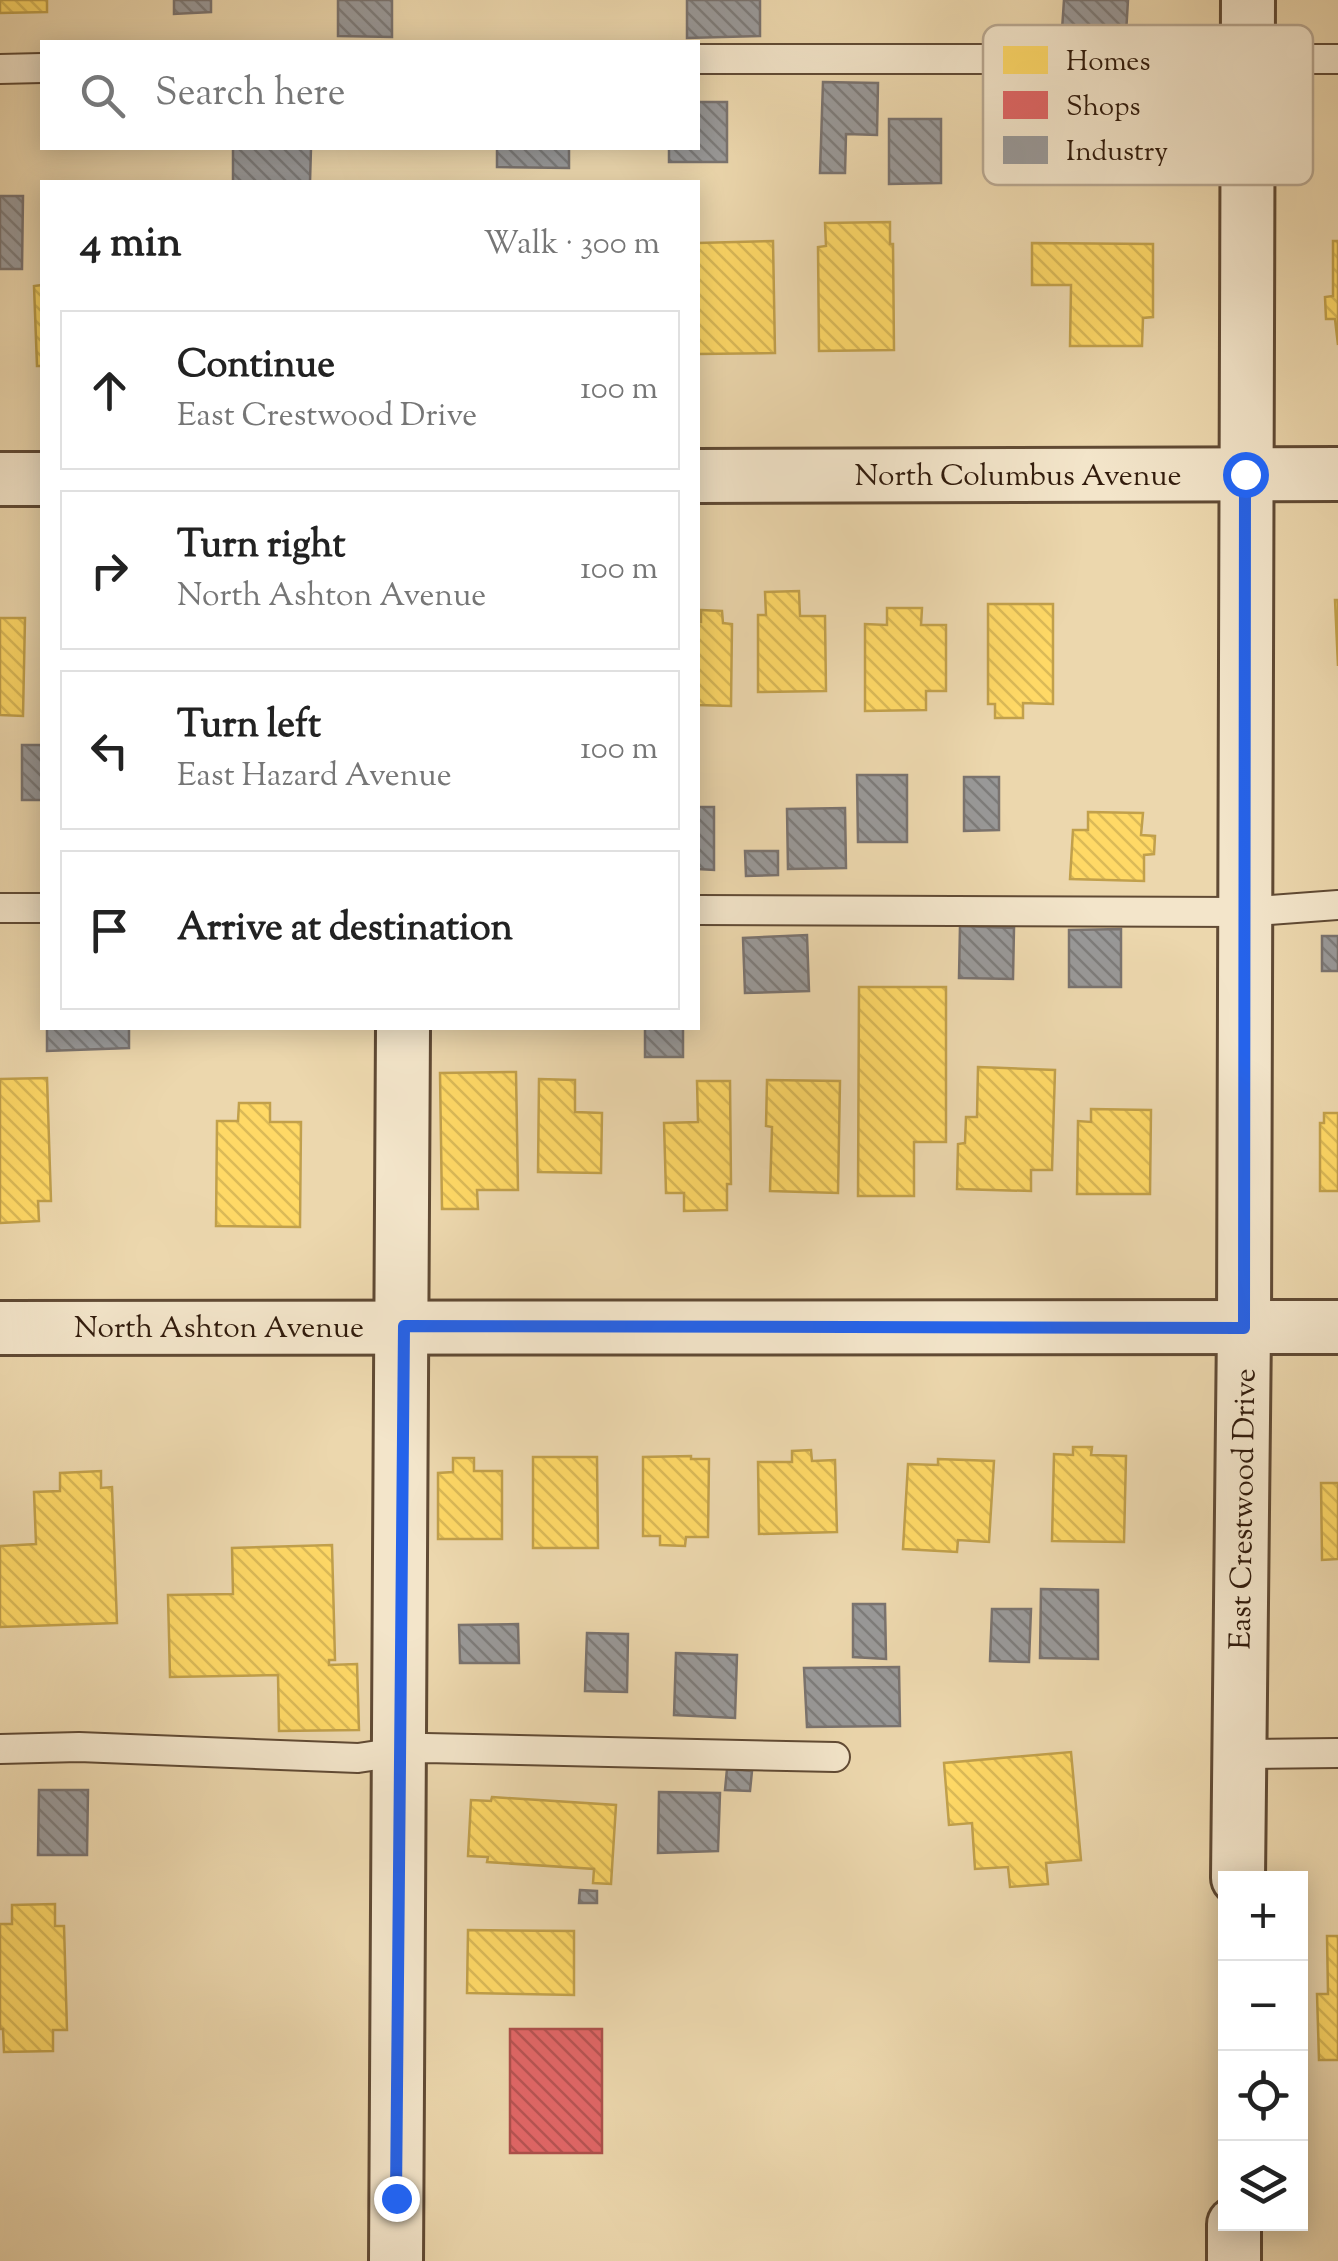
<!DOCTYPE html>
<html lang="en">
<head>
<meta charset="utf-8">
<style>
	body { margin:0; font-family:"Sorts Mill Goudy",serif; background:#f2f2f2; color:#222 }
	.controls { position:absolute; right:30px; bottom:30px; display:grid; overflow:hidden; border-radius:0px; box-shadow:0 5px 25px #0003 }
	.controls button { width:90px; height:90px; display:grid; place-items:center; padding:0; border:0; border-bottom:2px solid #e0e0e0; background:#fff; color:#222; font:50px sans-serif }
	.stop { position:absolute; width:30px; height:30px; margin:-22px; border:8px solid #2563eb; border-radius:50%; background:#fff }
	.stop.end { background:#2563eb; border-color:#fff; box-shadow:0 2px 10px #0008 }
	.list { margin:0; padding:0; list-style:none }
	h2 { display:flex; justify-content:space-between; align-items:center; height:130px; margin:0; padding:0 40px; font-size:42px }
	h2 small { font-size:32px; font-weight:400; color:#767676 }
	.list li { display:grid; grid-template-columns:65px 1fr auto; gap:30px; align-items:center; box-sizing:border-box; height:160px; margin:0 20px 20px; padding:0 20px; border:2px solid #e0e0e0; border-radius:0px }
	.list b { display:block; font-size:38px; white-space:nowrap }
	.list p { margin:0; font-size:32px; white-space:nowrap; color:#767676 }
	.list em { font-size:32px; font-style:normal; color:#767676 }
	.icon { flex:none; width:55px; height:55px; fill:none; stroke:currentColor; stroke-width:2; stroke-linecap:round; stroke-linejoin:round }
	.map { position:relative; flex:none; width:1338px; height:2261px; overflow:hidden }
	.search { position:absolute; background:#fff; box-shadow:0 5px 25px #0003; left:40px; top:40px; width:660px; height:110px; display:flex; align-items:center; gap:25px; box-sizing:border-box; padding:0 35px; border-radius:0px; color:#767676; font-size:38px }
	.panel { position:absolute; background:#fff; box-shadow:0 5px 25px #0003; left:40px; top:180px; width:660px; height:850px; border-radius:0px }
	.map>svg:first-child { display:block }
	.homes { fill:url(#homes-back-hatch); stroke:#c1a04b; stroke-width:2.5 }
	.shops { fill:url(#shops-back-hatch); stroke:#ac504b; stroke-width:2.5 }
	.industry { fill:url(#industry-back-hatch); stroke:#7a736f; stroke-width:2.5 }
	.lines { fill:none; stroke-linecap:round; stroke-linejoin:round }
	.lane-casing { stroke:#604a34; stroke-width:32 }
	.street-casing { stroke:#604a34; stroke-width:58 }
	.lane { stroke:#f3e5ca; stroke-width:28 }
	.street { stroke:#f3e5ca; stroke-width:52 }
	.route { stroke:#2563eb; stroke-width:12 }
	.labels { text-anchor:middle; stroke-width:10; stroke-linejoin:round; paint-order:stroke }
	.street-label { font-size:30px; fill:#311b0c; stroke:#f3e5ca }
	.key { fill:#f3e5ca; stroke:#b9a891; stroke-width:2.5 }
	.key-label { font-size:28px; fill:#311b0c }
</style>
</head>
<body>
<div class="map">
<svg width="1338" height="2261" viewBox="0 0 1338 2261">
	<defs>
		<pattern id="homes-back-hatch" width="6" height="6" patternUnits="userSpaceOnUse" patternTransform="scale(2.5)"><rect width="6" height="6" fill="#ffd966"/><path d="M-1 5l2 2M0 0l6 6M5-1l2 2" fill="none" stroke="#dbba57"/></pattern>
		<pattern id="shops-back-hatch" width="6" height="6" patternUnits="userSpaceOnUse" patternTransform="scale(2.5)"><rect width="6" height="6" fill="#e06666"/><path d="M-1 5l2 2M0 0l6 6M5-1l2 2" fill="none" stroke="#b65352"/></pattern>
		<pattern id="industry-back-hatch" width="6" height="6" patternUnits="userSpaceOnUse" patternTransform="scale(2.5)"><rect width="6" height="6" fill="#999"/><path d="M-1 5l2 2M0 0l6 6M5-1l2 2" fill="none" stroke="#7d7c7b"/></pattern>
	</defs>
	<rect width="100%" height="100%" fill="#ecd7ad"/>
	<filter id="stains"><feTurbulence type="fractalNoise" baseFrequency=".002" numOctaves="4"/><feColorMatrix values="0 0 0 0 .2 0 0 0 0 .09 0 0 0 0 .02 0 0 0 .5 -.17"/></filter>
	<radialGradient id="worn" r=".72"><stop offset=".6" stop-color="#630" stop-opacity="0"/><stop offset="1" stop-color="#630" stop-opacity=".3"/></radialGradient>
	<g class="homes">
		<polygon points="0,0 47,0 47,12 0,13"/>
		<polygon points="890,222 890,244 893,244 894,350 819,351 818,247 826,246 825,223"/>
		<polygon points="773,241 775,353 698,354 698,243"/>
		<polygon points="1333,241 1338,241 1338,345 1335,319 1326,319 1325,297 1333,296"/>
		<polygon points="1032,243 1153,244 1153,317 1143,318 1142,346 1070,346 1071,285 1032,285"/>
		<polygon points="42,285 42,372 42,366 37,366 34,286"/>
		<polygon points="799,591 800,616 825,616 826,691 758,692 758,615 766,615 765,592"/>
		<polygon points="1335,600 1338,600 1338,666"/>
		<polygon points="988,604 1053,604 1053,704 1023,703 1023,718 995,718 995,704 988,704"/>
		<polygon points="887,608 922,608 921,625 946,625 946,691 926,691 926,710 865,711 865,624 887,625"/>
		<polygon points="701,610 722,611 723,623 732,624 731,706 698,705 698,622 701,622"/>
		<polygon points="0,618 25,618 23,716 0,715"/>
		<polygon points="1088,812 1143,813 1141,835 1155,836 1154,854 1144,855 1144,881 1070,879 1073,830 1088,830"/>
		<polygon points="859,987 946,987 946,1142 914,1142 914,1196 858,1196"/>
		<polygon points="978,1067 1055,1070 1052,1170 1031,1170 1031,1191 957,1189 958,1144 965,1143 966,1117 977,1117"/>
		<polygon points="516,1072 518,1190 477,1190 478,1209 442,1209 440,1073"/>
		<polygon points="47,1078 51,1201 38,1201 39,1221 0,1223 0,1079"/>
		<polygon points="539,1079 575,1080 575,1112 602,1113 601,1173 538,1172"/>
		<polygon points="767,1080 840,1081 838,1193 770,1191 772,1127 766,1126"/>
		<polygon points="697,1081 730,1081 731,1184 727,1184 727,1210 684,1211 684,1193 666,1193 664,1123 698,1122"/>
		<polygon points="239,1103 270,1103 270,1122 301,1122 300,1227 216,1226 217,1121 238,1121"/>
		<polygon points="1091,1109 1151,1110 1150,1194 1077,1194 1078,1121 1091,1122"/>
		<polygon points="1324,1113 1338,1113 1338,1191 1320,1191 1320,1123 1324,1123"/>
		<polygon points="1073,1447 1092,1447 1091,1455 1126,1456 1124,1542 1052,1541 1054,1454 1073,1455"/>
		<polygon points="811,1450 812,1461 835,1460 837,1532 759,1534 758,1462 792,1462 792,1451"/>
		<polygon points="691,1456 691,1459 709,1459 708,1537 686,1537 685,1546 660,1545 660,1536 643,1536 643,1457"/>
		<polygon points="533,1457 597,1457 598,1548 533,1548"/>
		<polygon points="453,1458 474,1458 474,1471 502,1471 502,1539 438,1539 438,1473 453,1472"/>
		<polygon points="938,1459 994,1461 989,1542 958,1540 957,1552 903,1549 908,1464 938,1465"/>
		<polygon points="101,1471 101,1488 112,1487 117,1623 0,1627 0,1546 36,1544 34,1492 60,1491 60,1473"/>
		<polygon points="1321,1483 1338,1483 1338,1559 1322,1560"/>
		<polygon points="332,1545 335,1660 329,1660 329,1665 357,1664 359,1730 279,1731 278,1675 170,1677 168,1595 233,1594 232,1548"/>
		<polygon points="1071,1752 1081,1860 1046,1863 1048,1884 1010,1887 1008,1867 975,1869 972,1823 949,1825 944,1763"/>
		<polygon points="492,1797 616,1805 611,1884 593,1883 594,1869 487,1862 488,1857 468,1856 471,1800 491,1801"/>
		<polygon points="55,1904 55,1926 64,1926 67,2030 53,2030 53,2051 4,2052 3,2029 0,2029 0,1924 12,1924 12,1905"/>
		<polygon points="468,1930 574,1931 574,1995 467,1993"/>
		<polygon points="1327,1936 1338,1936 1338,2060 1319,2060 1317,1994 1328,1994"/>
	</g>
	<rect class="shops" x="510" y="2029" width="92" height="124"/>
	<g class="industry">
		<polygon points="174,0 211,0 211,12 174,14"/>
		<polygon points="338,0 392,0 392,37 338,36"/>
		<polygon points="687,0 760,0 760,36 687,38"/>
		<polygon points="1064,0 1128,0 1126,34 1062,30"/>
		<polygon points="823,82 878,83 877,135 846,134 845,173 820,173"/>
		<polygon points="698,102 727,102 727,162 669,162 669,148 698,148"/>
		<polygon points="889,119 941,119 941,183 889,184"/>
		<polygon points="233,148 311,148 310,182 233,182"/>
		<polygon points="497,148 569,148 569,168 497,167"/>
		<polygon points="0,196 23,196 22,269 0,269"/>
		<rect x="22" y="745" width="20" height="55"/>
		<polygon points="857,775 907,775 907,842 858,842"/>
		<polygon points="964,777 999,777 999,830 964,831"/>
		<polygon points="698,807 714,807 714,870 698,869"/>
		<polygon points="845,808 846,868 788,869 787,809"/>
		<polygon points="745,851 778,851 778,875 746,876"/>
		<polygon points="960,926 1014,928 1013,979 959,978"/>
		<polygon points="1121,929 1121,987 1069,987 1069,930"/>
		<polygon points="807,935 809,991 745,993 743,938"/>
		<rect x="1322" y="936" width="16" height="35"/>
		<polygon points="47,1028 129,1028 129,1048 47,1051"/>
		<rect x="645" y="1028" width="38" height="29"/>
		<polygon points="1041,1589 1098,1590 1098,1659 1040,1658"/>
		<polygon points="853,1604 885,1604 886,1659 853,1657"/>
		<polygon points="992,1609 1031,1609 1029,1662 990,1661"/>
		<polygon points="518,1624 519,1663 460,1663 459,1625"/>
		<polygon points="587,1633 628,1634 627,1692 585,1691"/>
		<polygon points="676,1653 737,1655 735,1718 674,1715"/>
		<polygon points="899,1667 900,1726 807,1727 804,1668"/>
		<polygon points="727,1769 752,1771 750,1791 725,1790"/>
		<polygon points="39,1790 88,1790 87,1855 38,1855"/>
		<polygon points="659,1792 720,1793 718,1851 658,1853"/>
		<polygon points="580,1890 597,1891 597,1903 579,1903"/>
	</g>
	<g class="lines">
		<defs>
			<g id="lane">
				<polyline points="698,59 1338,59"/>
				<polyline points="0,69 42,68"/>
				<polyline points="0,908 42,908"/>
				<polyline points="698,910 1244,912 1338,905"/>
				<polyline points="0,1749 79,1747 358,1758 425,1748 835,1757"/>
				<polyline points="1239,1754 1338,1753"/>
			</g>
			<g id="street">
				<polyline points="698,476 1338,474"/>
				<polyline points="0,479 42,479"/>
				<polyline points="0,1328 1338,1327"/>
				<polyline points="1238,1878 1244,1328 1248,0"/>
				<polyline points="396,2261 403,1028"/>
				<polyline points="1234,2261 1234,2224"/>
			</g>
		</defs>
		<use href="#lane" class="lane-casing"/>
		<use href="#street" class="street-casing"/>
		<use href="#lane" class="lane"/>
		<use href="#street" class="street"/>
	</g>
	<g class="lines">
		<polyline class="route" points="396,2198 404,1326 1244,1328 1245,474"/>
	</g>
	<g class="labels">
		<g class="street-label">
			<text x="1018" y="485">North Columbus Avenue</text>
			<text x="219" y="1337">North Ashton Avenue</text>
			<text transform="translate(1242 1509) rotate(-89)" y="10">East Crestwood Drive</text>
		</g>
	</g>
	<rect x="983" y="25" width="330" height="160" rx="15" class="key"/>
	<rect x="1003" y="46" width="45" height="28" fill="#ffd966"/>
	<rect x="1003" y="91" width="45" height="28" fill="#e06666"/>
	<rect x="1003" y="136" width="45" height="28" fill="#999"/>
	<g class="key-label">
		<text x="1066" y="70">Homes</text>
		<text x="1066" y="115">Shops</text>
		<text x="1066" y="160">Industry</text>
	</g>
	<rect width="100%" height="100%" filter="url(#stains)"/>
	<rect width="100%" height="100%" fill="url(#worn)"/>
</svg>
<div class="controls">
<button>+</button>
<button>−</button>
<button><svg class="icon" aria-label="locate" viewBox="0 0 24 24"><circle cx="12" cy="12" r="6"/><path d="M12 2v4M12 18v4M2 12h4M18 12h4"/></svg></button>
<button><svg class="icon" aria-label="layers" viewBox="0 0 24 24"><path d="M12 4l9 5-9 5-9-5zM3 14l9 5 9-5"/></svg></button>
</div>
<div class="stop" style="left:1245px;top:474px"></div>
<div class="stop end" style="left:396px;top:2198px"></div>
<div class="search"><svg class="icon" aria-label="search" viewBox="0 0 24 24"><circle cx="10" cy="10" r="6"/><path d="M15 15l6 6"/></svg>Search here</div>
<section class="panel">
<h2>4 min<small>Walk · 300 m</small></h2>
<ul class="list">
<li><svg class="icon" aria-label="ahead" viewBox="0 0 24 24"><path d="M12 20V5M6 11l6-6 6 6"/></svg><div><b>Continue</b><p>East Crestwood Drive</p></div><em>100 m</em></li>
<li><svg class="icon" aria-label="right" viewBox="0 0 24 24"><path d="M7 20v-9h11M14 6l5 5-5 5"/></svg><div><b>Turn right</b><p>North Ashton Avenue</p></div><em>100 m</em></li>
<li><svg class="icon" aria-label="left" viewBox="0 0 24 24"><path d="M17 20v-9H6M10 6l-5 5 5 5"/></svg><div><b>Turn left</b><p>East Hazard Avenue</p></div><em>100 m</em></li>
<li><svg class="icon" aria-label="arrive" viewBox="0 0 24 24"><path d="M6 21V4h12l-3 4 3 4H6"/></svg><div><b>Arrive at destination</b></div></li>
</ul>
</section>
</div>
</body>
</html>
